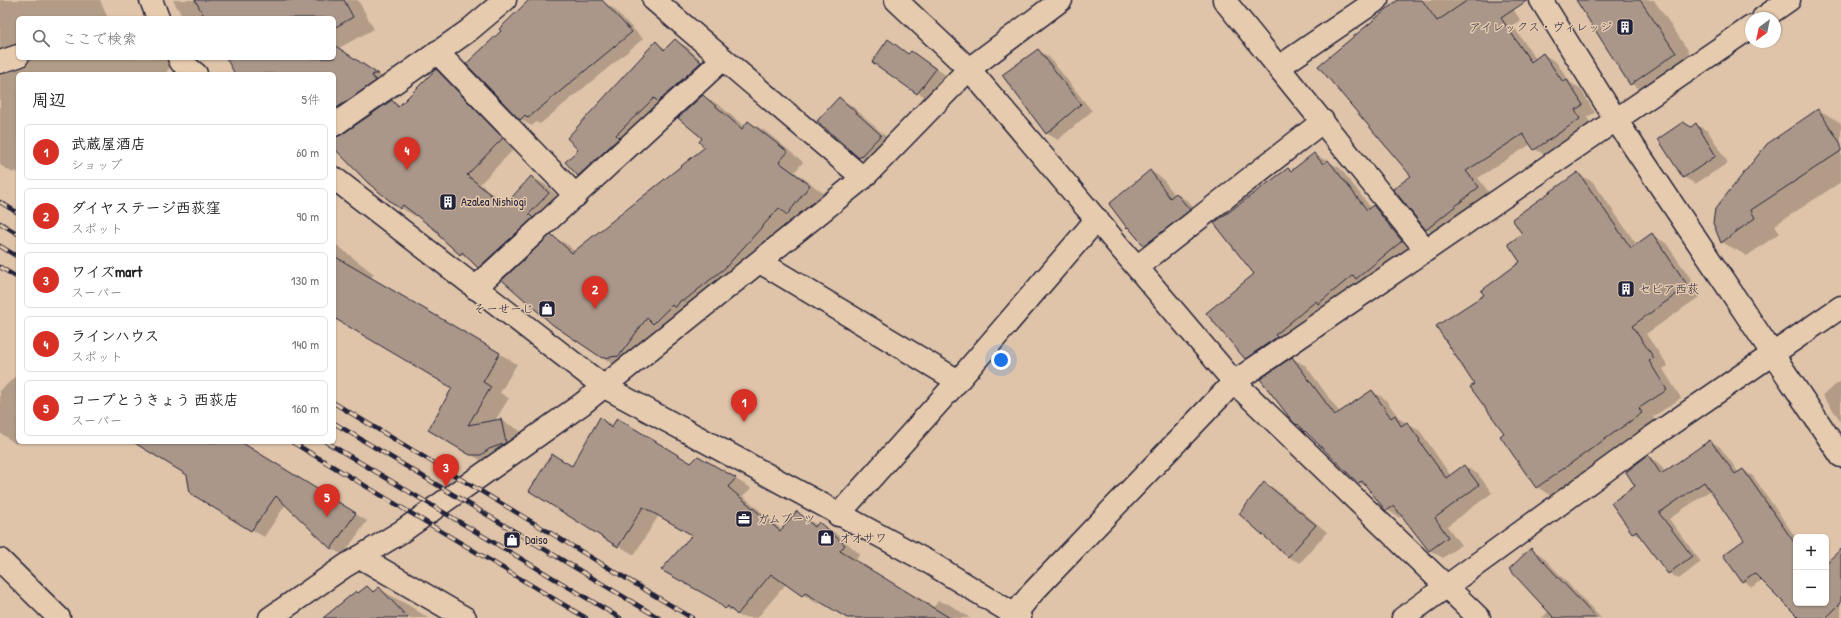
<!DOCTYPE html>
<html lang="ja">
<head>
<meta charset="utf-8">
<style>
	body { margin:0; font-family:"Patrick Hand","Klee One",sans-serif; background:#f2f2f2; color:#202124 }
	.controls { position:absolute; right:12px; bottom:12px; display:grid; overflow:hidden; border-radius:6px; box-shadow:0 1px 3px #0004 }
	.controls button { width:36px; height:36px; display:grid; place-items:center; padding:0; border:0; border-bottom:1px solid #e0e0e0; background:#fff; color:#202124; font:20px sans-serif }
	.compass { position:absolute; left:1745px; top:12px; width:36px; height:36px; border-radius:50%; background:#fff; box-shadow:0 1px 3px #0004; rotate:213deg }
	.you { position:absolute; left:1001px; top:360px; width:14px; height:14px; margin:-10px; border:3px solid #fff; border-radius:50%; background:#1a73e8; box-shadow:0 0 0 6px #1a73e833 }
	.badge { display:grid; place-items:center; width:26px; height:26px; border-radius:50%; background:#d93025; color:#fff; font-size:13px; font-weight:700 }
	.pin { position:absolute; translate:-50% -33px; filter:drop-shadow(0 1px 2px #0008) }
	.pin::after { content:''; position:absolute; top:21px; width:14px; height:12px; background:inherit; clip-path:polygon(0 0,100% 0,50% 100%) }
	.list { margin:0; padding:0; list-style:none }
	h2 { display:flex; justify-content:space-between; align-items:center; height:52px; margin:0; padding:0 16px; font-size:17px }
	h2 small { font-size:13px; font-weight:400; color:#757577 }
	.list li { display:grid; grid-template-columns:26px 1fr auto; gap:12px; align-items:center; box-sizing:border-box; height:56px; margin:0 8px 8px; padding:0 8px; border:1px solid #e0e0e0; border-radius:6px }
	.list b { display:block; font-size:15px; white-space:nowrap }
	.list p { margin:0; font-size:13px; white-space:nowrap; color:#757577 }
	.list em { font-size:13px; font-style:normal; color:#757577 }
	.icon { flex:none; width:22px; height:22px; fill:none; stroke:currentColor; stroke-width:2; stroke-linecap:round; stroke-linejoin:round }
	.map { position:relative; flex:none; width:1841px; height:618px; overflow:hidden }
	.search { position:absolute; background:#fff; box-shadow:0 1px 3px #0004; left:16px; top:16px; width:320px; height:44px; display:flex; align-items:center; gap:10px; box-sizing:border-box; padding:0 14px; border-radius:6px; color:#757577; font-size:15px }
	.panel { position:absolute; background:#fff; box-shadow:0 1px 3px #0004; left:16px; top:72px; width:320px; height:372px; border-radius:6px }
	.map>svg:first-child { display:block }
	.shadow { fill:#0003 }
	.building { fill:#ab978a; stroke:#22223b }
	.lines { fill:none; stroke-linecap:round; stroke-linejoin:round }
	.minor-casing { stroke:#22223b; stroke-width:25 }
	.minor { stroke:#e7cbae; stroke-width:22 }
	.rail-casing { stroke:#22223b; stroke-width:4.5 }
	.rail { stroke:#e7cbae; stroke-width:3; stroke-dasharray:9; stroke-linecap:butt }
	.labels { text-anchor:middle; stroke-width:3; stroke-linejoin:round; paint-order:stroke }
	.poi-label { font-size:12px; fill:#22223b; stroke:#e7cbae; text-anchor:start }
</style>
</head>
<body>
<div class="map">
<svg width="1841" height="618" viewBox="0 0 1841 618">
	<rect width="100%" height="100%" fill="#dfc4a9"/>
	<filter id="ink" filterUnits="userSpaceOnUse"><feTurbulence type="fractalNoise" baseFrequency=".025" numOctaves="2"/><feDisplacementMap in="SourceGraphic" scale="8" xChannelSelector="R" yChannelSelector="G"/><feConvolveMatrix kernelMatrix="1 2 1 2 8 2 1 2 1" color-interpolation-filters="sRGB"/></filter>
	<g filter="url(#ink)">
		<g class="shadow">
			<polygon points="0,0 100,0 108,18 18,18 18,58 5,70 6,74 28,65 31,58 165,58 173,63 165,74 18,74 18,173 14,171 13,173 0,165"/>
			<polygon points="173,0 358,0 374,29 339,48 395,85 348,127 343,134 392,101 401,106 436,71 450,79 516,147 480,184 506,205 532,177 546,185 562,201 493,275 460,254 441,233 416,214 415,216 401,208 334,146 334,141 339,137 334,134 334,74 235,74 227,58 334,58 334,18 183,18"/>
			<polygon points="531,0 600,0 613,8 643,39 540,124 536,122 532,126 521,120 467,64 503,31"/>
			<polygon points="1396,0 1507,0 1521,21 1513,26 1536,59 1543,54 1556,62 1571,83 1580,88 1595,113 1587,117 1593,127 1548,157 1535,149 1531,144 1478,178 1491,195 1440,237 1426,229 1412,176 1390,5"/>
			<polygon points="1576,0 1654,0 1700,68 1656,98 1631,84"/>
			<polygon points="675,40 687,47 712,70 590,182 579,175 579,151 656,43 667,49"/>
			<polygon points="888,41 909,55 911,52 923,59 947,76 929,100 873,61"/>
			<polygon points="1038,50 1049,57 1092,111 1058,140 1046,133"/>
			<polygon points="703,96 719,105 745,127 749,122 765,131 803,162 795,172 826,195 804,223 795,218 742,277 619,367 602,358 552,236 568,245 575,252 707,147 703,138"/>
			<polygon points="839,98 851,105 892,142 872,164 860,158 818,121"/>
			<polygon points="1819,110 1841,123 1841,182 1775,225 1780,233 1747,256 1722,242"/>
			<polygon points="1696,125 1708,131 1728,163 1695,184 1684,177 1691,128"/>
			<polygon points="1314,154 1340,168 1371,208 1373,206 1385,213 1413,247 1257,365 1246,358 1255,274 1288,169 1292,172"/>
			<polygon points="1150,171 1162,178 1175,195 1176,194 1188,201 1201,217 1156,252 1144,245 1132,230 1127,227"/>
			<polygon points="1578,174 1593,182 1637,245 1652,235 1666,243 1702,295 1646,334 1668,366 1663,369 1681,398 1653,417 1656,422 1551,496 1537,487 1476,384 1485,295 1522,262 1523,234"/>
			<polygon points="334,243 374,274 371,278 517,364 500,393 509,398 495,421 501,420 519,430 523,453 489,465 470,454 454,387 334,317"/>
			<polygon points="1292,358 1306,366 1340,413 1372,391 1385,399 1400,419 1420,431 1451,476 1464,466 1478,474 1492,493 1447,526 1461,545 1443,558 1429,550 1403,516 1400,518 1387,510 1370,489 1359,483 1311,434 1297,424 1280,402 1275,399 1261,380"/>
			<polygon points="18,374 18,442 16,444 0,433 0,391"/>
			<polygon points="1841,381 1841,421 1822,395"/>
			<polygon points="601,419 692,464 698,457 751,488 743,496 782,530 797,513 817,525 819,523 834,532 860,554 855,561 915,597 916,596 934,607 938,601 949,604 970,618 848,618 821,602 818,604 786,584 757,618 741,617 726,608 694,535 659,515 634,555 530,491 573,467"/>
			<polygon points="1711,441 1720,447 1739,473 1743,470 1753,476 1796,538 1796,603 1826,603 1826,565 1841,550 1841,618 1800,618 1762,580 1752,587 1743,581 1746,540 1711,490 1669,519 1701,562 1679,579 1669,573 1643,539 1633,533 1612,503 1636,486 1648,456 1658,462 1665,472"/>
			<polygon points="161,442 239,442 367,521 343,555 332,549 286,504 264,537 190,492 188,475"/>
			<polygon points="1265,483 1276,490 1327,532 1300,563 1288,557"/>
			<polygon points="1531,549 1542,556 1601,618 1542,618 1549,611"/>
			<polygon points="367,587 375,592 379,589 410,606 428,618 324,618"/>
		</g>
		<g class="building">
			<polygon points="195,0 344,0 353,17 334,28 334,18 205,18"/>
			<polygon points="529,0 602,0 632,32 528,118 525,115 520,120 466,64 501,31 499,29"/>
			<polygon points="1398,0 1422,0 1437,21 1468,0 1528,0 1501,18 1531,62 1543,53 1563,82 1567,80 1583,105 1575,110 1580,119 1534,150 1523,134 1466,171 1479,187 1426,230 1393,189 1411,176 1318,66"/>
			<polygon points="1576,0 1640,0 1676,53 1630,85"/>
			<polygon points="675,39 701,62 658,102 654,98 616,135 619,138 578,176 565,162 578,150 567,138 656,41 664,50"/>
			<polygon points="888,39 908,54 911,51 936,69 917,94 872,62"/>
			<polygon points="334,45 378,74 373,74 372,76 376,81 334,110 334,74 235,74 226,58 334,58"/>
			<polygon points="1038,49 1081,104 1046,134 1002,75"/>
			<polygon points="436,69 503,138 467,175 504,206 531,176 549,193 529,214 533,218 478,268 462,252 460,255 438,235 439,233 403,205 400,209 368,183 334,148 334,137 341,135 392,100 398,107"/>
			<polygon points="703,95 742,129 748,121 788,152 779,162 810,185 787,215 779,208 725,268 685,300 681,300 675,308 672,305 653,324 647,318 619,356 602,358 553,325 502,280 551,234 572,253 705,147 699,142 702,138 678,118"/>
			<polygon points="839,97 881,135 859,158 817,121"/>
			<polygon points="1818,109 1841,144 1841,151 1751,210 1755,218 1721,243 1713,223 1715,209 1767,144"/>
			<polygon points="1683,122 1691,127 1696,123 1716,156 1683,178 1658,139"/>
			<polygon points="1314,153 1323,164 1328,160 1367,210 1373,205 1402,241 1356,279 1353,275 1318,304 1316,301 1275,335 1277,337 1245,359 1206,313 1254,274 1214,223 1288,168 1291,171"/>
			<polygon points="1150,170 1170,198 1176,193 1190,210 1144,246 1128,227 1127,228 1109,204"/>
			<polygon points="1578,172 1631,248 1652,233 1688,286 1632,326 1654,358 1649,361 1667,390 1639,408 1642,413 1536,488 1500,436 1504,433 1470,387 1474,384 1436,326 1484,295 1481,291 1520,262 1508,244 1522,234 1512,219"/>
			<polygon points="334,256 500,353 483,382 491,387 468,425 501,419 506,443 489,449 481,455 470,455 428,430 452,388 334,318"/>
			<polygon points="1292,357 1335,415 1372,390 1391,418 1395,415 1401,426 1407,422 1420,440 1419,441 1446,478 1464,465 1479,485 1435,518 1448,537 1429,551 1394,506 1386,511 1362,481 1358,483 1305,431 1304,432 1298,424 1297,425 1293,422 1260,379"/>
			<polygon points="600,417 611,428 617,418 691,463 698,456 736,478 728,487 780,531 797,511 815,527 819,522 845,545 840,551 950,618 847,618 807,594 805,593 802,596 771,574 737,615 728,606 725,609 715,600 661,570 692,535 643,507 618,547 529,491 552,454 572,466"/>
			<polygon points="1710,440 1735,474 1743,469 1796,545 1796,603 1826,603 1826,563 1841,549 1841,603 1826,618 1799,618 1754,573 1742,582 1723,555 1744,540 1704,482 1659,513 1692,556 1668,574 1636,531 1632,533 1611,503 1635,486 1626,472 1648,455 1661,474"/>
			<polygon points="133,442 241,442 356,513 331,549 276,496 251,531 190,493 187,475"/>
			<polygon points="1264,482 1316,525 1288,557 1239,514"/>
			<polygon points="1531,548 1596,618 1554,618 1509,569"/>
			<polygon points="367,586 373,592 379,587 408,618 323,618 356,591 358,593"/>
		</g>
		<g class="lines">
			<defs>
				<g id="minor">
					<polyline points="151,0 158,18"/>
					<polyline points="654,0 863,178"/>
					<polyline points="896,0 969,69 1234,382 1479,618"/>
					<polyline points="1224,0 1426,250"/>
					<polyline points="1541,0 1616,120 1841,456"/>
					<polyline points="1763,18 1789,0"/>
					<polyline points="437,52 576,196"/>
					<polyline points="179,58 181,62 196,74"/>
					<polyline points="0,62 18,56"/>
					<polyline points="1279,67 1377,0"/>
					<polyline points="334,125 468,31 505,0"/>
					<polyline points="334,178 603,386 932,564 1020,618"/>
					<polyline points="760,262 958,381"/>
					<polyline points="1137,267 1323,121"/>
					<polyline points="475,288 723,59"/>
					<polyline points="838,515 958,381 1097,219"/>
					<polyline points="360,557 465,618"/>
					<polyline points="0,560 59,618"/>
					<polyline points="1015,614 1033,592 1234,382 1751,27"/>
					<polyline points="270,618 345,566 401,532 582,404 863,178 969,69 1061,0"/>
					<polyline points="1403,618 1649,439 1841,307"/>
				</g>
			</defs>
			<use href="#minor" class="minor-casing"/>
			<use href="#minor" class="minor"/>
			<defs>
				<g id="rail">
					<polyline points="0,202 18,213"/>
					<polyline points="0,223 18,234"/>
					<polyline points="0,246 18,257"/>
					<polyline points="0,267 18,278"/>
					<polyline points="334,403 692,618"/>
					<polyline points="334,423 659,618"/>
					<polyline points="292,442 586,618"/>
					<polyline points="326,442 620,618"/>
				</g>
			</defs>
			<use href="#rail" class="rail-casing"/>
			<use href="#rail" class="rail"/>
		</g>
	</g>
	<defs>
		<symbol id="building-square" viewBox="-11 -11 22 22"><rect x="-9" y="-9" width="18" height="18" rx="4" fill="#22223b" stroke="#e7cbae"/><path d="M-4-6H4V6H1V3H-1V6H-4ZM-2.5-4.3h1.7v1.8h-1.7ZM.8-4.3h1.7v1.8H.8ZM-2.5-1h1.7V.8h-1.7ZM.8-1h1.7V.8H.8Z" fill="#fff"/></symbol>
		<symbol id="shop-square" viewBox="-11 -11 22 22"><rect x="-9" y="-9" width="18" height="18" rx="4" fill="#22223b" stroke="#e7cbae"/><path d="M-5-2.5h2.3a2.7 3.5 0 0 1 5.4 0H5L5.5 6h-11ZM-1.5-2.5h3a1.5 2.3 0 0 0-3 0Z" fill="#fff"/></symbol>
		<symbol id="office-square" viewBox="-11 -11 22 22"><rect x="-9" y="-9" width="18" height="18" rx="4" fill="#22223b" stroke="#e7cbae"/><path d="M-6-3h4V-5.5h4V-3h4V5H-6ZM-1-4.5V-3h2v-1.5ZM-6 0V1H6V0Z" fill="#fff"/></symbol>
	</defs>
	<g fill-rule="evenodd">
		<use href="#building-square" x="1615" y="17" width="20" height="20"/>
		<use href="#building-square" x="438" y="192" width="20" height="20"/>
		<use href="#building-square" x="1616" y="279" width="20" height="20"/>
		<use href="#shop-square" x="537" y="299" width="20" height="20"/>
		<use href="#office-square" x="734" y="509" width="20" height="20"/>
		<use href="#shop-square" x="816" y="528" width="20" height="20"/>
		<use href="#shop-square" x="502" y="530" width="20" height="20"/>
	</g>
	<g class="labels">
		<g class="poi-label">
			<text x="1612" y="31" text-anchor="end">アイレックス・ヴィレッジ</text>
			<text x="461" y="206">Azalea Nishiogi</text>
			<text x="1639" y="293">セピア西荻</text>
			<text x="534" y="313" text-anchor="end">そーせーじ</text>
			<text x="757" y="523">ガムブーツ</text>
			<text x="839" y="542">オオサワ</text>
			<text x="525" y="544">Daiso</text>
		</g>
	</g>
</svg>
<div class="controls">
<button>+</button>
<button>−</button>
</div>
<svg class="compass" viewBox="-18 -18 36 36"><path d="M0-13l5 13h-10z" fill="#e53935"/><path d="M0 13l5-13h-10z" fill="#757577"/></svg>
<div class="you"></div>
<div class="pin badge" style="left:744px;top:422px">1</div>
<div class="pin badge" style="left:595px;top:309px">2</div>
<div class="pin badge" style="left:446px;top:487px">3</div>
<div class="pin badge" style="left:407px;top:170px">4</div>
<div class="pin badge" style="left:327px;top:517px">5</div>
<div class="search"><svg class="icon" aria-label="search" viewBox="0 0 24 24"><circle cx="10" cy="10" r="6"/><path d="M15 15l6 6"/></svg>ここで検索</div>
<section class="panel">
<h2>周辺<small>5件</small></h2>
<ul class="list">
<li><span class="badge">1</span><div><b>武蔵屋酒店</b><p>ショップ</p></div><em>60 m</em></li>
<li><span class="badge">2</span><div><b>ダイヤステージ西荻窪</b><p>スポット</p></div><em>90 m</em></li>
<li><span class="badge">3</span><div><b>ワイズmart</b><p>スーパー</p></div><em>130 m</em></li>
<li><span class="badge">4</span><div><b>ラインハウス</b><p>スポット</p></div><em>140 m</em></li>
<li><span class="badge">5</span><div><b>コープとうきょう 西荻店</b><p>スーパー</p></div><em>160 m</em></li>
</ul>
</section>
</div>
</body>
</html>
